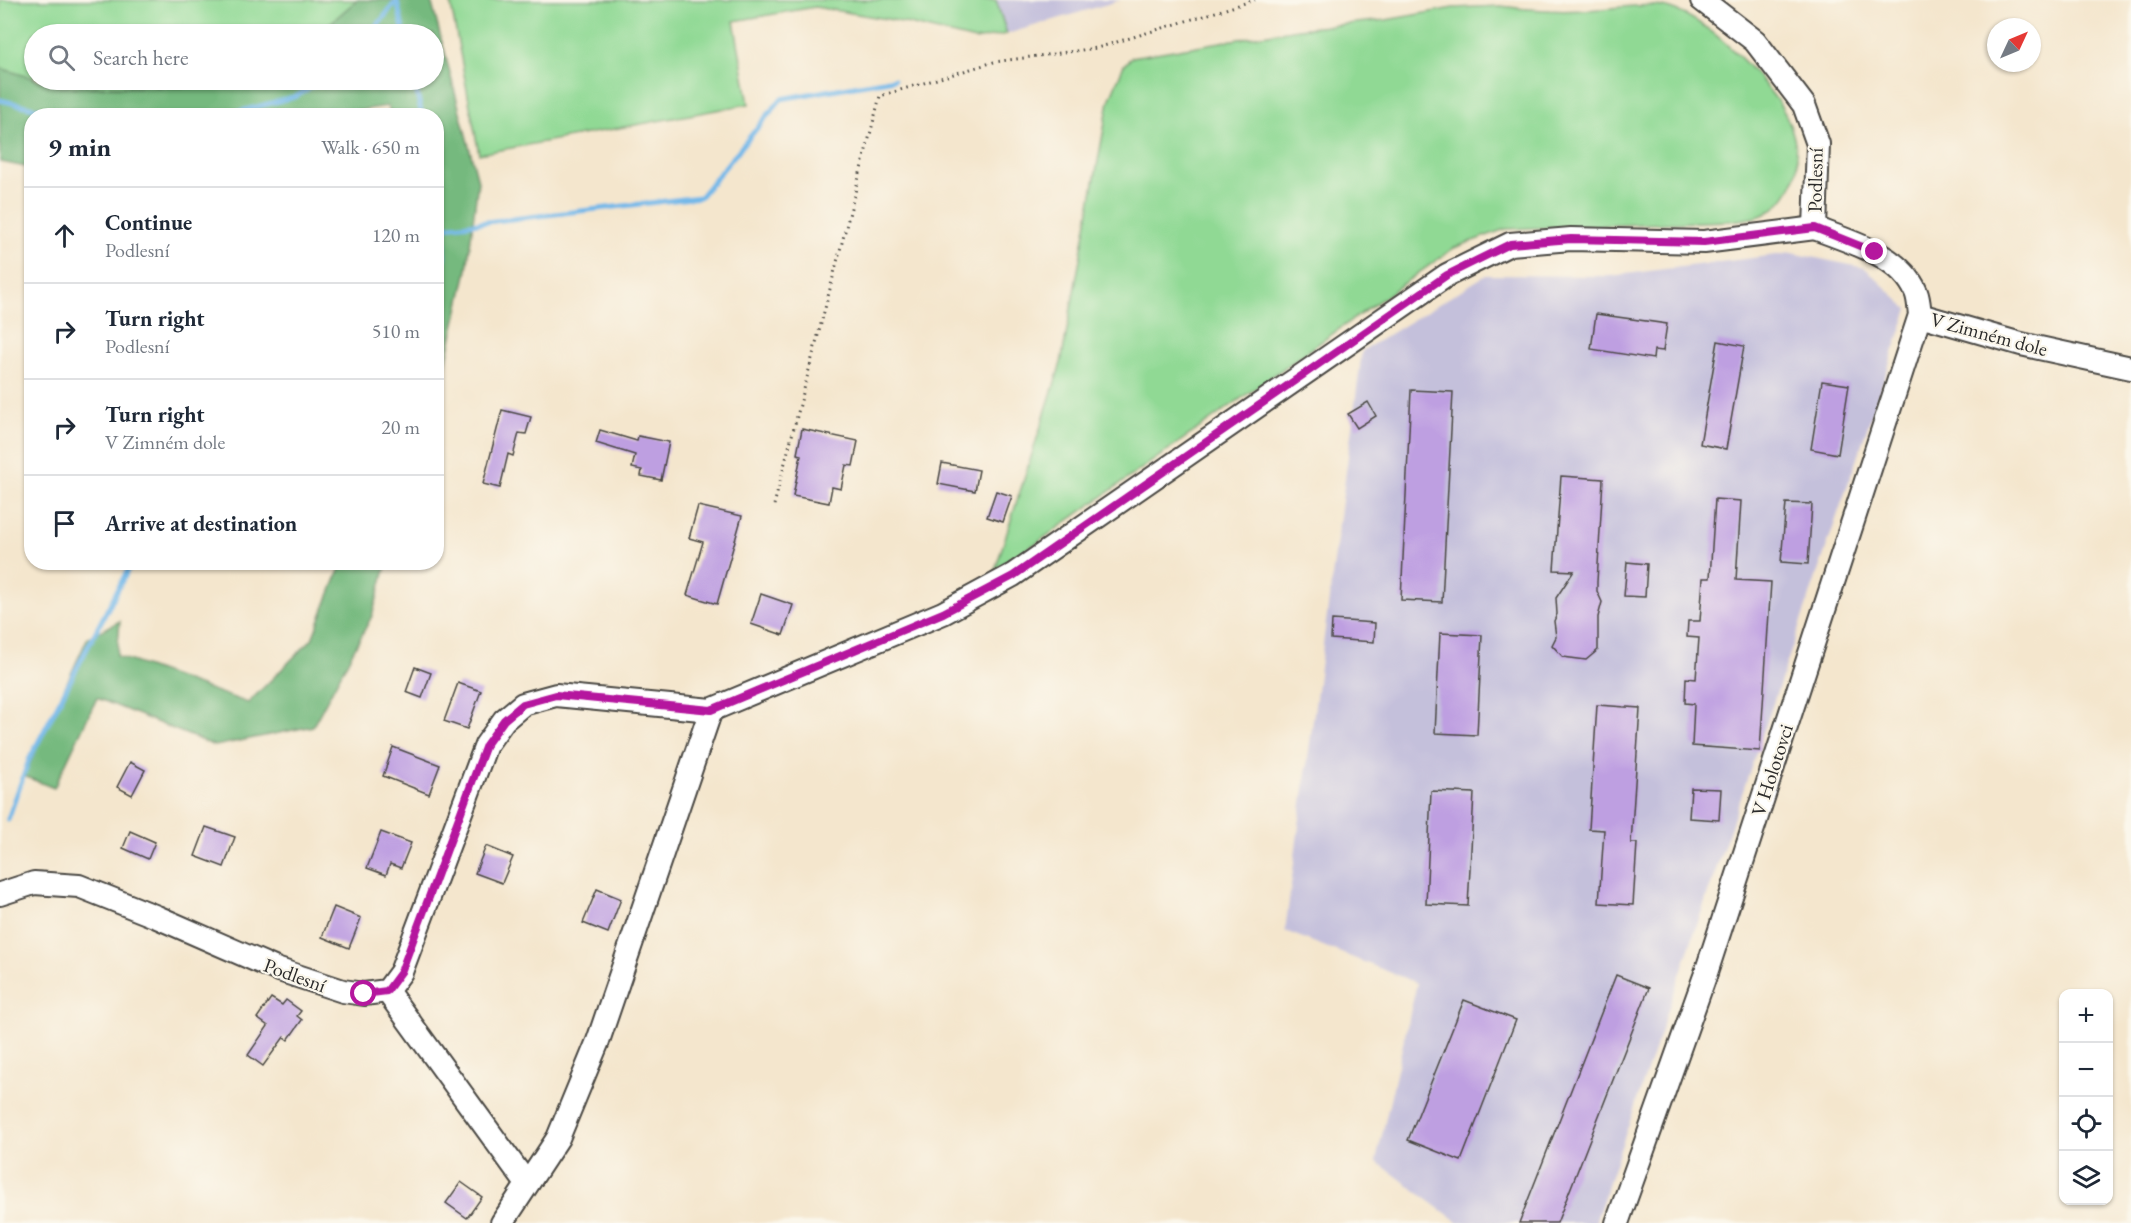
<!DOCTYPE html>
<html lang="en">
<head>
<meta charset="utf-8">
<style>
	body { margin:0; font-family:"EB Garamond",serif; background:#f6f6f7; color:#1f2937 }
	.controls { position:absolute; right:18px; bottom:18px; display:grid; overflow:hidden; border-radius:12px; box-shadow:0 2px 4px #0004 }
	.controls button { width:54px; height:54px; display:grid; place-items:center; padding:0; border:0; border-bottom:2px solid #e0e1e3; background:#fff; color:#1f2937; font:30px sans-serif }
	.compass { position:absolute; left:1987px; top:18px; width:54px; height:54px; border-radius:50%; background:#fff; box-shadow:0 2px 4px #0004; rotate:46deg }
	.stop { position:absolute; width:18px; height:18px; margin:-14px; border:4px solid #b5179e; border-radius:50%; background:#fff }
	.stop.end { background:#b5179e; border-color:#fff; box-shadow:0 2px 6px #0008 }
	.list { margin:0; padding:0; list-style:none }
	h2 { display:flex; justify-content:space-between; align-items:center; height:78px; margin:0; padding:0 24px; font-size:26px }
	h2 small { font-size:20px; font-weight:400; color:#747a83 }
	.list li { display:grid; grid-template-columns:39px 1fr auto; gap:18px; align-items:center; box-sizing:border-box; height:96px; padding:0 24px; border-top:2px solid #e0e1e3 }
	.list b { display:block; font-size:22px; white-space:nowrap }
	.list p { margin:0; font-size:20px; white-space:nowrap; color:#747a83 }
	.list em { font-size:20px; font-style:normal; color:#747a83 }
	.icon { flex:none; width:33px; height:33px; fill:none; stroke:currentColor; stroke-width:2; stroke-linecap:round; stroke-linejoin:round }
	.map { position:relative; flex:none; width:2131px; height:1223px; overflow:hidden }
	.search { position:absolute; background:#fff; box-shadow:0 2px 4px #0004; left:24px; top:24px; width:420px; height:66px; display:flex; align-items:center; gap:15px; box-sizing:border-box; padding:0 21px; border-radius:33px; color:#747a83; font-size:22px }
	.panel { position:absolute; background:#fff; box-shadow:0 2px 4px #0004; left:24px; top:108px; width:420px; height:462px; border-radius:24px }
	.map>svg:first-child { display:block }
	.industrial { fill:#c4c0db }
	.green { fill:#90d994; stroke:#5e8260; stroke-width:1.5 }
	.forest { fill:#74b97e; stroke:#507254; stroke-width:1.5 }
	.lines { fill:none; stroke-linecap:round; stroke-linejoin:round }
	.stream { stroke:#72b8e9; stroke-width:5 }
	.building { fill:#be9fe1 }
	.minor-casing { stroke:#494743; stroke-width:26 }
	.path { stroke:#494743; stroke-width:3; stroke-dasharray:1.5 4.5; stroke-linecap:butt }
	.minor { stroke:#fff; stroke-width:22 }
	.route { stroke:#b5179e; stroke-width:8 }
	.labels { text-anchor:middle; stroke-width:4.5; stroke-linejoin:round; paint-order:stroke }
	.street-label { font-size:20px; fill:#2b2b2b; stroke:#fbf7ec }
</style>
</head>
<body>
<div class="map">
<svg width="2131" height="1223" viewBox="0 0 2131 1223">
	<rect width="100%" height="100%" fill="#fbf7ec"/>
	<filter id="ink" filterUnits="userSpaceOnUse"><feTurbulence type="fractalNoise" baseFrequency=".0167" numOctaves="2"/><feDisplacementMap in="SourceGraphic" scale="12" xChannelSelector="R" yChannelSelector="G"/><feConvolveMatrix kernelMatrix="1 2 1 2 8 2 1 2 1" color-interpolation-filters="sRGB"/></filter>
	<filter id="wash" filterUnits="userSpaceOnUse"><feTurbulence type="fractalNoise" baseFrequency=".008" numOctaves="4" result="noise"/><feDisplacementMap in="SourceGraphic" scale="24" xChannelSelector="R" yChannelSelector="G"/><feGaussianBlur stdDeviation="1.35" result="paint"/><feColorMatrix in="noise" values="0 0 0 0 0 0 0 0 0 0 0 0 0 0 0 0 0 1.4 0 .05"/><feComposite in="paint" operator="in"/></filter>
	<g filter="url(#wash)">
		<rect width="100%" height="100%" fill="#f4e6cd"/>
		<g class="industrial">
			<polygon points="996,0 1121,0 1007,34"/>
			<polygon points="1792,253 1865,268 1908,309 1595,1223 1459,1223 1376,1161 1417,983 1285,931 1362,351 1486,275 1610,276"/>
		</g>
		<g class="green">
			<polygon points="0,0 357,0 318,34 34,34 34,79 0,68"/>
			<polygon points="450,0 996,0 1007,34 975,40 893,20 815,7 734,21 749,104 479,154"/>
			<path d="M 1501,6 C 1535,11 1567,12 1601,9 C 1619,8 1638,4 1656,6 C 1699,9 1751,65 1776,99 C 1790,118 1798,143 1797,167 C 1796,186 1779,210 1760,216 C 1751,219 1739,220 1729,221 L 1505,229 L 1454,248 L 1035,544 L 1008,559 L 995,570 L 1061,363 L 1109,101 L 1124,65 L 1132,57 L 1298,29 L 1386,20 L 1453,8 Z"/>
			<polygon points="36,80 219,80 203,87 61,87"/>
		</g>
		<g class="forest">
			<polygon points="357,0 431,0 478,181 467,270 441,385 436,381 436,116 391,115 388,106 354,111 343,116 32,116 31,168 0,162 0,68 61,87 203,87 219,80 434,80 434,34 318,34"/>
			<polygon points="342,563 387,563 372,616 313,726 215,746 97,698 54,788 24,776 88,637 120,621 117,656 248,703 312,639"/>
		</g>
		<g class="lines">
			<g class="stream">
				<polyline points="397,1 404,34"/>
				<polyline points="371,34 397,0"/>
				<polyline points="414,80 422,116"/>
				<polyline points="0,100 68,116"/>
				<polyline points="223,116 297,96 322,80"/>
				<path d="M 436,184 C 442,209 451,262 436,282"/>
				<polyline points="444,227 700,197 781,99 894,79"/>
				<polyline points="8,819 29,760 132,562"/>
			</g>
		</g>
		<g id="blocks">
			<g class="building">
				<polygon points="1596,314 1667,324 1663,351 1654,350 1653,359 1591,349"/>
				<polygon points="1718,341 1744,346 1726,449 1700,444"/>
				<polygon points="1822,381 1849,385 1838,454 1811,449"/>
				<polygon points="1411,390 1453,392 1442,602 1401,600"/>
				<polygon points="1368,402 1376,416 1357,428 1348,414"/>
				<polygon points="502,410 531,417 526,434 519,433 513,456 508,454 500,488 483,484"/>
				<polygon points="802,429 858,441 853,466 846,465 841,489 832,487 829,503 793,496 801,455 797,454"/>
				<polygon points="600,430 637,441 638,436 669,442 661,480 641,476 642,470 632,468 635,455 596,443"/>
				<polygon points="942,463 979,470 975,491 938,484"/>
				<polygon points="1561,476 1603,479 1597,582 1597,591 1602,602 1598,617 1598,650 1586,660 1563,657 1552,645 1556,637 1554,621 1557,614 1556,598 1574,571 1554,570"/>
				<polygon points="996,491 1012,496 1003,522 987,517"/>
				<polygon points="1715,499 1741,501 1736,580 1771,582 1760,751 1692,746 1694,704 1685,703 1686,678 1696,679 1699,638 1687,637 1688,621 1700,621 1703,578 1710,578"/>
				<polygon points="1786,503 1812,504 1808,564 1781,562"/>
				<polygon points="698,506 742,516 717,604 687,595 703,542 689,538"/>
				<polygon points="1627,562 1647,564 1645,597 1624,596"/>
				<polygon points="761,594 793,605 783,635 751,624"/>
				<polygon points="1332,620 1375,623 1374,642 1331,639"/>
				<polygon points="1440,633 1482,635 1477,735 1435,733"/>
				<polygon points="415,667 431,673 422,698 406,692"/>
				<polygon points="458,683 481,691 467,729 444,721"/>
				<polygon points="1597,705 1640,708 1631,843 1637,843 1633,905 1599,903 1604,830 1589,829"/>
				<polygon points="393,747 440,765 429,794 383,776"/>
				<polygon points="130,762 145,770 132,795 117,787"/>
				<polygon points="1691,788 1721,789 1719,820 1689,818"/>
				<polygon points="1431,791 1474,793 1468,906 1426,904"/>
				<polygon points="206,827 235,837 224,867 195,856"/>
				<polygon points="130,831 155,842 148,859 123,848"/>
				<polygon points="381,832 411,843 401,868 390,864 386,875 367,868"/>
				<polygon points="486,846 513,857 502,883 475,873"/>
				<polygon points="597,889 621,899 608,933 583,923"/>
				<polygon points="334,907 361,918 349,948 322,937"/>
				<polygon points="1616,975 1649,988 1557,1223 1519,1223"/>
				<polygon points="271,998 282,1005 286,1000 301,1011 297,1016 302,1020 288,1040 284,1037 263,1066 248,1055 268,1026 257,1018"/>
				<polygon points="1464,1000 1516,1020 1461,1161 1408,1140"/>
				<polygon points="461,1182 482,1197 467,1218 446,1203"/>
			</g>
		</g>
	</g>
	<g filter="url(#ink)">
		<use href="#blocks" fill-opacity="0" stroke="#494743" stroke-width="1.5"/>
		<g class="lines">
			<defs>
				<g id="minor">
					<polyline points="1702,0 1755,41 1804,105 1818,144 1815,228"/>
					<polyline points="1920,315 2021,344 2131,368"/>
					<polyline points="0,894 34,883 79,886 157,917 276,969 343,991 364,994 387,991 401,972 486,745 504,720 523,704 556,695 711,710 943,613 1013,575 1447,275 1510,244 1571,239 1704,242 1815,228"/>
					<polyline points="387,991 527,1184"/>
					<polyline points="502,1223 558,1138 598,1041 711,710"/>
					<path d="M 1617,1223 L 1705,976 L 1920,315 C 1919,308 1919,299 1916,292 C 1900,254 1849,242 1815,228"/>
				</g>
			</defs>
			<use href="#minor" class="minor-casing"/>
			<polyline class="path" points="774,505 880,96 994,62 1097,48 1255,0"/>
			<use href="#minor" class="minor"/>
		</g>
	</g>
	<g class="lines" filter="url(#ink)">
		<polyline class="route" points="364,994 387,991 401,972 486,745 504,720 523,704 556,695 711,710 943,613 1013,576 1447,275 1510,244 1571,239 1704,242 1815,228 1875,252"/>
	</g>
	<g class="labels">
		<g class="street-label">
			<text transform="translate(1815 180) rotate(-89)" y="7">Podlesní</text>
			<text transform="translate(1989 334) rotate(15)" y="7">V Zimném dole</text>
			<text transform="translate(1772 770) rotate(-72)" y="7">V Holotovci</text>
			<text transform="translate(295 975) rotate(20)" y="7">Podlesní</text>
		</g>
	</g>
</svg>
<div class="controls">
<button>+</button>
<button>−</button>
<button><svg class="icon" aria-label="locate" viewBox="0 0 24 24"><circle cx="12" cy="12" r="6"/><path d="M12 2v4M12 18v4M2 12h4M18 12h4"/></svg></button>
<button><svg class="icon" aria-label="layers" viewBox="0 0 24 24"><path d="M12 4l9 5-9 5-9-5zM3 14l9 5 9-5"/></svg></button>
</div>
<svg class="compass" viewBox="-18 -18 36 36"><path d="M0-13l5 13h-10z" fill="#e53935"/><path d="M0 13l5-13h-10z" fill="#747a83"/></svg>
<div class="stop" style="left:364px;top:994px"></div>
<div class="stop end" style="left:1875px;top:252px"></div>
<div class="search"><svg class="icon" aria-label="search" viewBox="0 0 24 24"><circle cx="10" cy="10" r="6"/><path d="M15 15l6 6"/></svg>Search here</div>
<section class="panel">
<h2>9 min<small>Walk · 650 m</small></h2>
<ul class="list">
<li><svg class="icon" aria-label="ahead" viewBox="0 0 24 24"><path d="M12 20V5M6 11l6-6 6 6"/></svg><div><b>Continue</b><p>Podlesní</p></div><em>120 m</em></li>
<li><svg class="icon" aria-label="right" viewBox="0 0 24 24"><path d="M7 20v-9h11M14 6l5 5-5 5"/></svg><div><b>Turn right</b><p>Podlesní</p></div><em>510 m</em></li>
<li><svg class="icon" aria-label="right" viewBox="0 0 24 24"><path d="M7 20v-9h11M14 6l5 5-5 5"/></svg><div><b>Turn right</b><p>V Zimném dole</p></div><em>20 m</em></li>
<li><svg class="icon" aria-label="arrive" viewBox="0 0 24 24"><path d="M6 21V4h12l-3 4 3 4H6"/></svg><div><b>Arrive at destination</b></div></li>
</ul>
</section>
</div>
</body>
</html>
